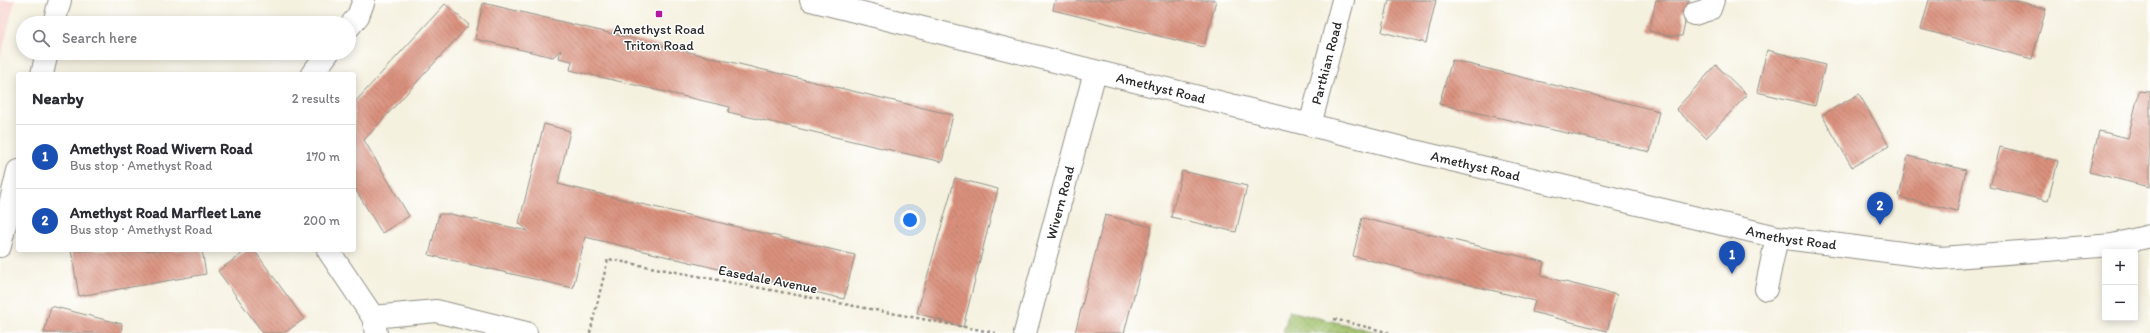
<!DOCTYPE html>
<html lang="en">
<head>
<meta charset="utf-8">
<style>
	body { margin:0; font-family:Itim,sans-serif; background:#f7f7f7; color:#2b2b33 }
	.controls { position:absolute; right:12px; bottom:12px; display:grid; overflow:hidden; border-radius:4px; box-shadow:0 2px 10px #0003 }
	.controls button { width:36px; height:36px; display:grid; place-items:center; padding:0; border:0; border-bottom:1px solid #e1e1e2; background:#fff; color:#2b2b33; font:20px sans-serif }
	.you { position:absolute; left:910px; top:220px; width:14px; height:14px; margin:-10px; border:3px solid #fff; border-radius:50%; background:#1a73e8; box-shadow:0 0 0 6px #1a73e833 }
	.badge { display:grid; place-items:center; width:26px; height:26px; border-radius:50%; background:#b5179e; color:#fff; font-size:13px; font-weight:700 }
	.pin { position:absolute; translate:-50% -33px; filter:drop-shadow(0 1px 2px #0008) }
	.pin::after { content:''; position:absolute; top:21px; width:14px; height:12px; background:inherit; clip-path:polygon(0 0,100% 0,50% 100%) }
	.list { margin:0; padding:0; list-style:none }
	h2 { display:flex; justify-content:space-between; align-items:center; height:52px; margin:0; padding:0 16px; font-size:17px }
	h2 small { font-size:13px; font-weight:400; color:#7c7c81 }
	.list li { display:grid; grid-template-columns:26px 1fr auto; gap:12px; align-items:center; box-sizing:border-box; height:64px; padding:0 16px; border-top:1px solid #e1e1e2 }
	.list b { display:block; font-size:15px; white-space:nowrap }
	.list p { margin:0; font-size:13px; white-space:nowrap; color:#7c7c81 }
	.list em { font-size:13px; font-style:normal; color:#7c7c81 }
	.icon { flex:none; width:22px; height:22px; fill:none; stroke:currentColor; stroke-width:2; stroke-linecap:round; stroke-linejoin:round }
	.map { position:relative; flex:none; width:2150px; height:333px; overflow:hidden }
	.search { position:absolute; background:#fff; box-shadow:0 2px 10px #0003; left:16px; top:16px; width:340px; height:44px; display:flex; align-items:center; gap:10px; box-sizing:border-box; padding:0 14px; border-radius:22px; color:#7c7c81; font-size:15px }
	.panel { position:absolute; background:#fff; box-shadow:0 2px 10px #0003; left:16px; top:72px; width:340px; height:180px; border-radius:4px }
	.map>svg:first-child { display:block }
	.built { fill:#f7d0cb }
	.grass { fill:url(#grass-dots); stroke:#65754a }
	.building { fill:url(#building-back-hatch) }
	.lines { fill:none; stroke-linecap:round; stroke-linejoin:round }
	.minor-casing { stroke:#908e85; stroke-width:24 }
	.path { stroke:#908e85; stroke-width:2.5; stroke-dasharray:3 3; stroke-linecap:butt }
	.minor { stroke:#fff; stroke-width:22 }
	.poi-dot { fill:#b5179e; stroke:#fff; stroke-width:1.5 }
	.labels { text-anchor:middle; stroke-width:3; stroke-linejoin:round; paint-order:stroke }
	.poi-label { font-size:14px; fill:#2b2b2b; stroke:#fff }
	.street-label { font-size:14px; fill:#2b2b2b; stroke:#fff }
</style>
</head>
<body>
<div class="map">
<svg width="2150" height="333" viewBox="0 0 2150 333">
	<defs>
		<pattern id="grass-dots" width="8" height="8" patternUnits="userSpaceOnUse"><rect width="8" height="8" fill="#9fbf68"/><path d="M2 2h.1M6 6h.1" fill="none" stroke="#829b56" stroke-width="1.8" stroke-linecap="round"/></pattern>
		<pattern id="building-back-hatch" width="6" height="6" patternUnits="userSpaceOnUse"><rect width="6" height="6" fill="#da917d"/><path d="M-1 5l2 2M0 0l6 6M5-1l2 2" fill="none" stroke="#b17767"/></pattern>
	</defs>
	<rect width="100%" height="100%" fill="#fff"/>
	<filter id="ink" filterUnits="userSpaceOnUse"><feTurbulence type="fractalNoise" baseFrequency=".025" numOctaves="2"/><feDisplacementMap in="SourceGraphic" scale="8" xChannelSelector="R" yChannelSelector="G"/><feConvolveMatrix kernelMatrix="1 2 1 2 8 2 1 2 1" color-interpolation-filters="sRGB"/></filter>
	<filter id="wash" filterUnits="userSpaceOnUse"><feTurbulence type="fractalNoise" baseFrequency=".012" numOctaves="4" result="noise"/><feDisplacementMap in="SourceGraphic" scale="16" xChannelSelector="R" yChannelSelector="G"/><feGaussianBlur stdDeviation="0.9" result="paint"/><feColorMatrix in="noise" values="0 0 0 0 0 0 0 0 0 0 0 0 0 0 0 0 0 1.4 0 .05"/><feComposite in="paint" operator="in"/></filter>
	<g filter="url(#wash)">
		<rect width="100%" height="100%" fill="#f5f1df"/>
		<polygon class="built" points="0,0 15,0 0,60"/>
		<polygon class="grass" points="1289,311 1381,333 1283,333"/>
		<g id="blocks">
			<g class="building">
				<polygon points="1055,0 1216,0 1204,47 1053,10"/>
				<polygon points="1389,0 1436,0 1426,43 1382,32"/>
				<polygon points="1656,0 1690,0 1682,12 1685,22 1682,36 1671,36 1649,31"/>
				<polygon points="1929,0 2014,0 2046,9 2032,59 1921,29"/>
				<polygon points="483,3 953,115 942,162 728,112 730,107 570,70 572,61 559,58 561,50 553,57 475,39"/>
				<polygon points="445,4 469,25 364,140 409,216 382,233 354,187 354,103"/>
				<polygon points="1767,50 1825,65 1815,106 1757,92"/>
				<polygon points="1452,60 1659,111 1650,152 1439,104"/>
				<polygon points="1716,65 1747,95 1706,138 1676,109"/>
				<polygon points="2139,91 2150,92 2150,187 2089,172 2099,131 2128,138"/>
				<polygon points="1859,94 1889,146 1852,167 1822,115"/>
				<polygon points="544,124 570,131 558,184 855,255 844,299 585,237 573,288 429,255 439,214 450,214 528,231 519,223"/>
				<polygon points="2000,147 2058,161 2048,201 1990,187"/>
				<polygon points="1908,156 1966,170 1957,211 1899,197"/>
				<polygon points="1182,171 1247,186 1236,232 1171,217"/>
				<polygon points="955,178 998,189 963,327 917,313"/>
				<polygon points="1105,215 1152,227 1124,333 1075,333"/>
				<polygon points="1362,218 1544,262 1541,276 1617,295 1607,331 1532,312 1535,301 1353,256"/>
				<polygon points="71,250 202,250 206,274 79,296"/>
				<polygon points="247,250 254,250 304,319 284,333 263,333 218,271"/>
				<polygon points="51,306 122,324 121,333 44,333"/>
			</g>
		</g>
	</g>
	<g filter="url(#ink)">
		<use href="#blocks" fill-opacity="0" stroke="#908e85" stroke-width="1"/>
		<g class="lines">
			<defs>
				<g id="minor">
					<path id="s1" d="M 811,0 L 1418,152 L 1777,237 L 1941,258 L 2113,245 L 2150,236"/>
					<polyline points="1694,14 1710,9 1713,0"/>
					<polyline points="54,23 60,0"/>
					<polyline points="349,27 358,16 364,0"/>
					<polyline points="42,74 47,53"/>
					<polyline points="312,74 328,53"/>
					<path id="s2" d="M 1310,125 L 1343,0"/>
					<polyline points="0,246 18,171"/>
					<polyline points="328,250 373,317 376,333"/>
					<polyline points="1766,289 1777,237"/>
					<polyline points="373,317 436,311 526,333"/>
					<path id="s3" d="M 1025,333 L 1095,72"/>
				</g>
			</defs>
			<use href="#minor" class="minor-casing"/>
			<g class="path">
				<polyline points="1334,319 1391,333"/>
				<polyline points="590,333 608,259 996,333"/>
			</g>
			<use href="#minor" class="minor"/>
		</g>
	</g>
	<rect class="poi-dot" x="655" y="10" width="8" height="8" rx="2"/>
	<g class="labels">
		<g class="poi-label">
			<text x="659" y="34">Amethyst Road<tspan x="659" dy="16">Triton Road</tspan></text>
		</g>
		<g class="street-label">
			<text dy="5" stroke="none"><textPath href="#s2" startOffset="64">Parthian Road</textPath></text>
			<text dy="5" stroke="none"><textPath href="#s1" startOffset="361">Amethyst Road</textPath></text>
			<text dy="5" stroke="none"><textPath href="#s1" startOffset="685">Amethyst Road</textPath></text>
			<text dy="5" stroke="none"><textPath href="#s3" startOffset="135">Wivern Road</textPath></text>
			<text dy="5" stroke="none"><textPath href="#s1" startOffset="1009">Amethyst Road</textPath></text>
			<text transform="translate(768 279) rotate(11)" y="5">Easedale Avenue</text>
		</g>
	</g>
</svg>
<div class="controls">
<button>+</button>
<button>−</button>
</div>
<div class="you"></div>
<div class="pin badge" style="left:1732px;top:274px;background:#1a4fb4">1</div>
<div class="pin badge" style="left:1880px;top:225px;background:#1a4fb4">2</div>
<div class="search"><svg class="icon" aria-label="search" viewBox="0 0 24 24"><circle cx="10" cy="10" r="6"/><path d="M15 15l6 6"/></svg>Search here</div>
<section class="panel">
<h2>Nearby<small>2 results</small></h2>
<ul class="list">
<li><span class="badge" style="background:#1a4fb4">1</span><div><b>Amethyst Road Wivern Road</b><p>Bus stop · Amethyst Road</p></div><em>170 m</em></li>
<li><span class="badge" style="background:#1a4fb4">2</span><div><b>Amethyst Road Marfleet Lane</b><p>Bus stop · Amethyst Road</p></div><em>200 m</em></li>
</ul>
</section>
</div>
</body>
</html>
